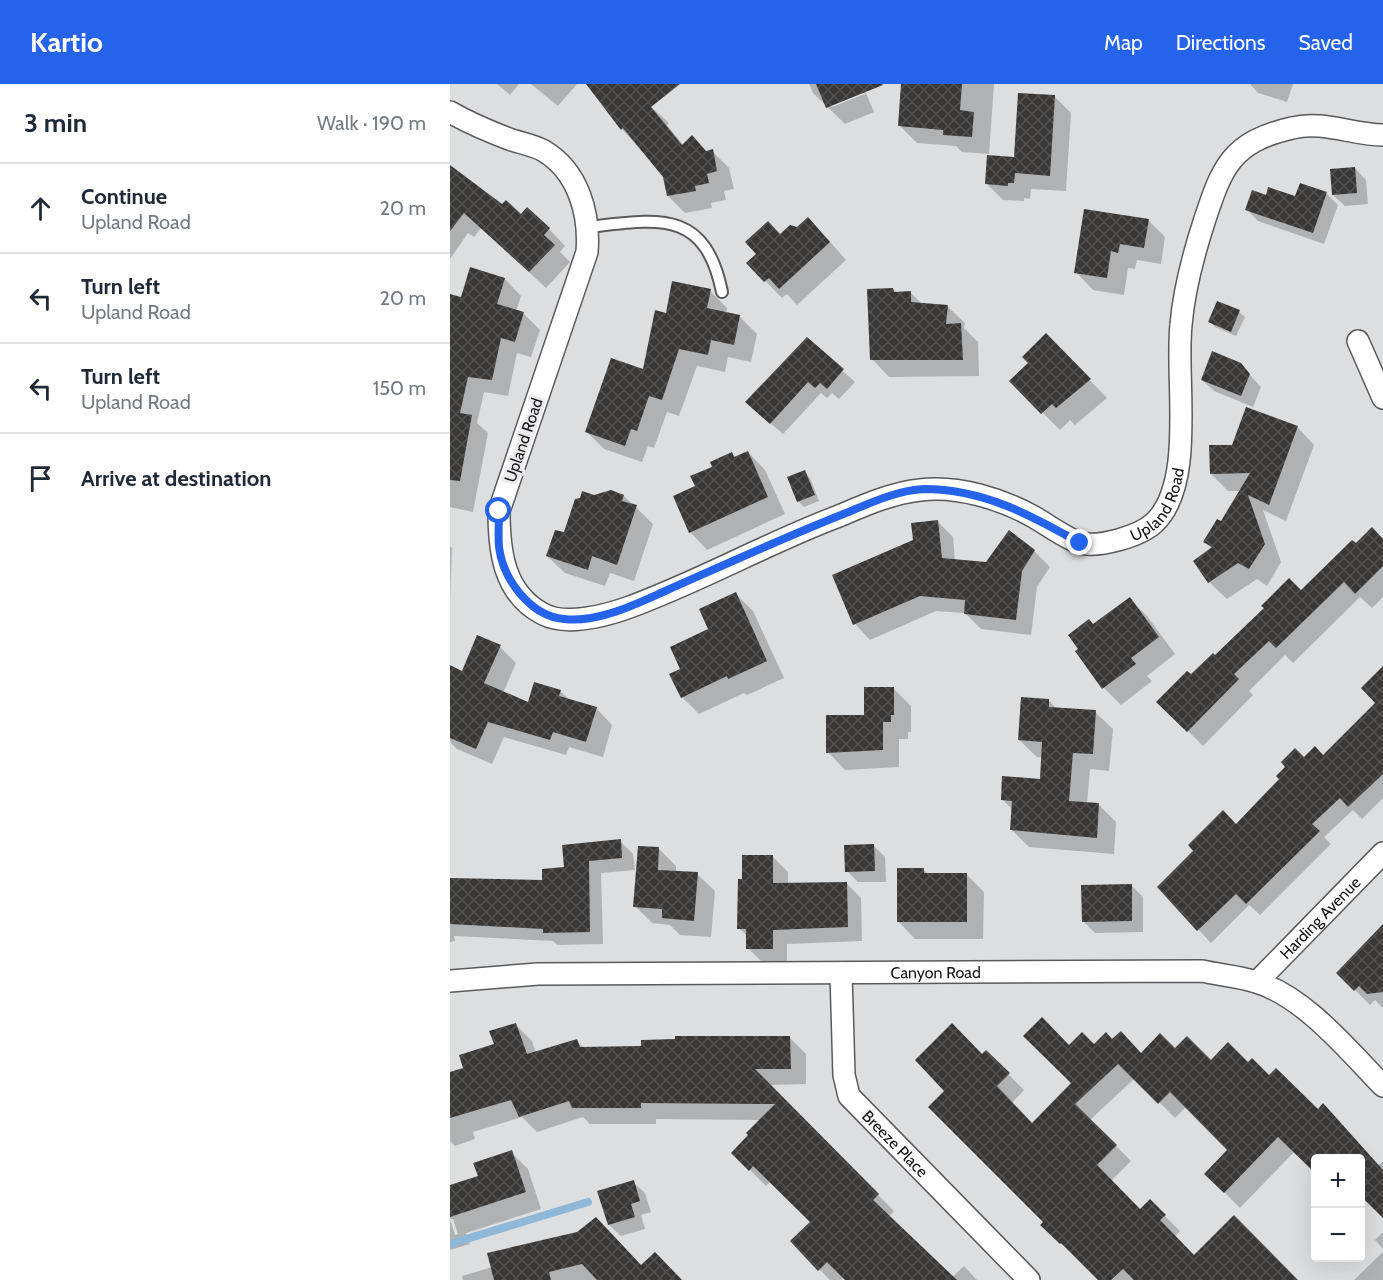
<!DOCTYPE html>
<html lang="en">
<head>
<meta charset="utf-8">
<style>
	body { margin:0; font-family:Cabin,sans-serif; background:#f2f2f3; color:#1f2937 }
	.controls { position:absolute; right:18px; bottom:18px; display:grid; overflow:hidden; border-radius:6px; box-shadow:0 6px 24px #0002 }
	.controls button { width:54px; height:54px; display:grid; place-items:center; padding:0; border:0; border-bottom:2px solid #e0e1e3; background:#fff; color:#1f2937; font:30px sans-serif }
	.stop { position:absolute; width:18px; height:18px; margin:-14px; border:4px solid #2563eb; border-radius:50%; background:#fff }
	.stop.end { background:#2563eb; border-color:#fff; box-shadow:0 2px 6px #0008 }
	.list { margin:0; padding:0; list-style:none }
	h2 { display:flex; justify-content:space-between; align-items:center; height:78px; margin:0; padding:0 24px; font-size:26px }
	h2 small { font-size:20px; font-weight:400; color:#747a83 }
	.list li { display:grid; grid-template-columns:39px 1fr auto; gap:18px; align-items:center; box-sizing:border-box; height:90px; padding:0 24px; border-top:2px solid #e0e1e3 }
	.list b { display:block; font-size:22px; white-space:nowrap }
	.list p { margin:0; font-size:20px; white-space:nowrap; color:#747a83 }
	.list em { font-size:20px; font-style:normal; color:#747a83 }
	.icon { flex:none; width:33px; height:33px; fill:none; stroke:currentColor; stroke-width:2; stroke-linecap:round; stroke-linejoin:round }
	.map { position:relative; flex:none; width:933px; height:1196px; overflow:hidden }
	header { display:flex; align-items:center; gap:36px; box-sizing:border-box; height:84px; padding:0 30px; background:#2563eb; color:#fff }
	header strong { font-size:28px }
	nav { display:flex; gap:33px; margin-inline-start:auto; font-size:21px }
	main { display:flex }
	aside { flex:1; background:#fff }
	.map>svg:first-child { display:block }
	.shadow { fill:#0003; fill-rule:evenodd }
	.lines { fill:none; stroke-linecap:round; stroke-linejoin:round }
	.stream { stroke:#8fb7d7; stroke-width:8 }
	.building { fill:url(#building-cross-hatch) }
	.lane-casing { stroke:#5a5a5c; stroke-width:14 }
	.street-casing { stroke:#5a5a5c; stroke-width:24 }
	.lane { stroke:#fff; stroke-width:10 }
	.street { stroke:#fff; stroke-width:21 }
	.route { stroke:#2563eb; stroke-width:8 }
	.labels { text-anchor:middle; stroke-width:6; stroke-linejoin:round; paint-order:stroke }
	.street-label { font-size:16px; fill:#141415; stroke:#ebebee }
</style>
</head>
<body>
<header>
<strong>Kartio</strong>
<nav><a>Map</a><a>Directions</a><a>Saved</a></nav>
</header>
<main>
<aside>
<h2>3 min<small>Walk · 190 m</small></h2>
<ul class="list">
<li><svg class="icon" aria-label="ahead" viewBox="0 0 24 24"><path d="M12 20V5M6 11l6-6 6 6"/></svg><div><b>Continue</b><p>Upland Road</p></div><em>20 m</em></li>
<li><svg class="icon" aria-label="left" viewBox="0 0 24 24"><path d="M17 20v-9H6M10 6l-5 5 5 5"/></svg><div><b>Turn left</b><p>Upland Road</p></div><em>20 m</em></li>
<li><svg class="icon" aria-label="left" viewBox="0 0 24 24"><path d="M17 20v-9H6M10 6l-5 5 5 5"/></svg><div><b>Turn left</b><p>Upland Road</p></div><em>150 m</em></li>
<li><svg class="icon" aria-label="arrive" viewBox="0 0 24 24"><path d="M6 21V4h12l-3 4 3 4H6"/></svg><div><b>Arrive at destination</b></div></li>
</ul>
</aside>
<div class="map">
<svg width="933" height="1196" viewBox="0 0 933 1196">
	<defs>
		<pattern id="building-cross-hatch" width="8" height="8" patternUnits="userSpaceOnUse" patternTransform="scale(1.5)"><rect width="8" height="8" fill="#3a3837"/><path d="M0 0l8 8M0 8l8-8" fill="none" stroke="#535251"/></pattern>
	</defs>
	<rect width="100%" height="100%" fill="#dddee0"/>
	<g class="shadow">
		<polygon points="47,0 69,0 60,11"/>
		<polygon points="81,0 127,0 108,22"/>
		<polygon points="142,0 176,0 219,39 217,41 233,61 256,68 262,67 279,84 284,105 274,107 276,116 261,119 262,124 235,129 218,112 214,92 172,45"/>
		<path d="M 359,0 L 412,0 L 424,28 L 395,40 L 363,9 ZM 414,7 L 415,10 L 382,23 L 380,20 Z"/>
		<polygon points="452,0 544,0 539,70 512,68 506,62 467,59 449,41"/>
		<polygon points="800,0 843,0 837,18 808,9"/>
		<polygon points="605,13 621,29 616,107 581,105 580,115 574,114 574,117 553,116 537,100 566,74"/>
		<polygon points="0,83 52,122 99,145 115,162 110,168 120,178 96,204 31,144 24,153 18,149 0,175"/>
		<polygon points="905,84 916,96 918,120 895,122 883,111"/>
		<polygon points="876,109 888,121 874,160 808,137 797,126 817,113 845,114"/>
		<polygon points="698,136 715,153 711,180 687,176 685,185 678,184 674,211 643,206 626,188"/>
		<polygon points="330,151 375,152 396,176 347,221 337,210 332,214 298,179"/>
		<polygon points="21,185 55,195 71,212 66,227 74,230 90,246 81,273 67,269 58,312 34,308 27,339 38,349 23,428 0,423 0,214 12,215"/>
		<polygon points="443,205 447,209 460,208 472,220 497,222 515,239 514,244 528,258 529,292 439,293 422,275"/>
		<polygon points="260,207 277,224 276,230 289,232 307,250 301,278 278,273 275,288 247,282 229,332 217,328 204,364 198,362 192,378 154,365 137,348 194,287 217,230"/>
		<polygon points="789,228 795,233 786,252 765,243 760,238"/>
		<polygon points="596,251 657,314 625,341 620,336 610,346 561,297 580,279"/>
		<polygon points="357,255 405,298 389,315 382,309 377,314 371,309 333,350 309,329"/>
		<polygon points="790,280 811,303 803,323 764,307 752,296"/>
		<polygon points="847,343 864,361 836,437 813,426 831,478 817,502 807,495 777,515 759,498 745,478 762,465 755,457 771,439 791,407 778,407 761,390 784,363"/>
		<polygon points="298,368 315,386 335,430 257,466 240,448 264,384 282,370 286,374"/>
		<polygon points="354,388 360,394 369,417 354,423 348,417"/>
		<polygon points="144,412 174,412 203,440 184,497 160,489 155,502 115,489 97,472"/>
		<polygon points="487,437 503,453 505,477 537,480 584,467 600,483 587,503 581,551 531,545 515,529 486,527 420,556 405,540 464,457"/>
		<polygon points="933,457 933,513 922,524 910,513 843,579 835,571 799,607 803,611 753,662 709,618 852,508 906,461"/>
		<polygon points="0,462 2,464 0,519"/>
		<polygon points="286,510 303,527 334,594 297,611 294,609 249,630 232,613 232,585"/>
		<polygon points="680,515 697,532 725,570 697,592 702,597 671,621 654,604 644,542"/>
		<polygon points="50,563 66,579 53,609 79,620 110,607 120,616 146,624 162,641 153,673 119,663 116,671 54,653 42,680 7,665 0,658 0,585 13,589"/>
		<polygon points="933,584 933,714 912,735 903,726 874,753 881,760 810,831 799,821 761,859 709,803 787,742 854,675 873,673 927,619"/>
		<polygon points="443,604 461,622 461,648 458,648 458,655 449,655 449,683 395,686 378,668"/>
		<polygon points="599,617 607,625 645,628 663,645 659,687 640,685 637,720 649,721 666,738 664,770 579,763 562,746 563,726 552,715 591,697 593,674 587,673 569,656"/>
		<polygon points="170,757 183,770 185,786 151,789 153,860 107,861 103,857 4,852 5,857 0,858 0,794 7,796 93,797"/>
		<polygon points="423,761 435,773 436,798 408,798 397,787"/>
		<polygon points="209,765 226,782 226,788 247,790 265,807 261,853 230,851 220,841 202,839 185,822"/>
		<polygon points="323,773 338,788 338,801 396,799 411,814 412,857 337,860 337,879 313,879 298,864 298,853 289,844 293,796"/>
		<polygon points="473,785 478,790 516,790 534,808 533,855 465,855 448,837"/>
		<polygon points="681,801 693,813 693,848 645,849 633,837"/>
		<polygon points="933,844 933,924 925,916 920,921 888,889"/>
		<polygon points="66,941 82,957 86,969 127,957 135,965 340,954 356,970 356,1000 319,1001 444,1127 439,1133 484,1196 397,1196 394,1193 391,1196 380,1196 342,1157 362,1138 321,1097 316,1102 283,1069 311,1036 206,1035 206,1040 140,1040 133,1033 87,1048 72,1033 23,1048 25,1055 5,1062 0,1057 0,990 15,985 45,961"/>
		<polygon points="663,957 691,970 725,966 761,978 798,980 819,993 928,1081 933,1078 933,1134 910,1112 910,1074 866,1074 845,1067 790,1124 756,1090 779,1066 736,1023 725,1034 685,994 640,1036 681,1077 661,1097 690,1127 700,1117 730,1147 725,1152 744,1173 846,1196 650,1196 592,1141 596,1138 532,972 536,968 574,1006 562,1019 583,1041 623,999 619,963 644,962"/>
		<polygon points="61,1068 78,1085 91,1125 16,1149 20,1160 0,1166 0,1135 5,1151 8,1150 3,1135 0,1135 0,1109 29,1093"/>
		<polygon points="183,1098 195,1109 201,1128 191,1131 195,1145 171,1152 159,1141"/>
		<polygon points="933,1148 933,1165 925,1156"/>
		<polygon points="933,1168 933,1196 904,1196"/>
		<polygon points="39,1170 192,1183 230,1196 13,1196 12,1192 42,1183"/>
		<polygon points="514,1182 527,1196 499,1196"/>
	</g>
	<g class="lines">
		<polyline class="stream" points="0,1160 138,1118"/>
	</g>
	<g class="building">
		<polygon points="136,0 230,0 201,23 232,61 242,51 256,67 263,65 267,87 257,90 259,99 245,102 246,107 217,112 213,93 173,44 171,46"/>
		<polygon points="366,0 432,0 433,1 376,24"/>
		<polygon points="451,0 512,0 510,26 524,28 522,53 493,51 493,46 448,42"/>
		<polygon points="568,9 605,11 600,92 565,89 564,99 558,99 558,102 535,100 537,71 564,73"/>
		<polygon points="0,81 52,120 56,116 71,130 77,123 100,144 94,151 105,161 79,188 14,129 0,147"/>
		<polygon points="905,83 907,109 882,111 880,85"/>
		<polygon points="850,99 877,108 863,149 795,126 802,106 816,111 818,103 845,112"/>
		<polygon points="634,125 699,135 694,164 670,160 668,169 661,167 657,194 624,189"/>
		<polygon points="358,133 380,158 329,205 319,194 314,198 296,179 306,170 295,158 318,137 330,150 340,141 347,143"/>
		<polygon points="20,183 55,194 47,220 74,228 65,258 51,254 42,296 18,293 10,329 22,331 10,397 0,396 0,210 11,213"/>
		<polygon points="222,197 261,205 257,224 290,231 284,261 261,256 258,271 229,265 212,316 199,312 187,347 181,345 175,362 135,348 161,274 193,285 205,226 216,229"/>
		<polygon points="443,204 444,208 461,207 461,218 498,221 496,240 511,239 513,276 420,276 417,205"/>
		<polygon points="767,217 790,226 781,248 758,238"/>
		<polygon points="596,249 641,295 606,324 602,320 591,330 559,297 578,279 572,273"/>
		<polygon points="357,253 394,285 377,305 370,299 365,304 358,298 320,340 295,318"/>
		<polygon points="762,267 791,279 800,290 791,312 751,296"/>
		<polygon points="796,323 848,342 819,421 798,411 815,460 799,485 788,479 758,499 743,477 762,463 753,458 767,435 771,437 800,389 760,390 759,361 782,361"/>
		<polygon points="298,367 318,413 239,449 223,412 245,402 240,392 262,383 260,378 282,368 284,373"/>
		<polygon points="355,386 365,411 347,418 337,393"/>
		<polygon points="161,406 174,411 172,417 187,421 167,481 142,472 138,486 96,472 105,446 114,448 125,415 130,414 132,407 144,411"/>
		<polygon points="488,436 492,474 536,478 559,446 585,466 572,487 566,536 514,530 515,516 470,512 403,541 382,491 463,456 461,439"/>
		<polygon points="922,443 933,455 933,482 905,510 894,498 826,564 819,557 784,590 789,595 737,648 706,618 737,587 741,590 763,569 765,571 814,524 811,522 839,494 851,506 902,456 906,459"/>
		<polygon points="286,508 317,577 278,595 277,592 231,614 219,590 230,585 220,563 258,545 249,525"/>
		<polygon points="680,513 709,553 681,574 686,580 652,605 625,567 628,565 618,551 639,535 643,540"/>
		<polygon points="27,551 51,561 34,599 78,618 84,598 111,606 109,612 147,623 136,658 103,648 100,656 38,638 26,665 0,654 0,581 12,587"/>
		<polygon points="933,582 933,690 898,723 890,714 862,740 870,747 796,820 786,810 747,847 707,803 743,767 738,761 773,726 786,740 829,695 826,692 835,683 831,678 845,664 854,673 865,662 873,671 925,619 911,604"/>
		<polygon points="414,603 444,603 444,631 441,631 441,638 433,638 433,666 376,669 376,631 414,631"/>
		<polygon points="571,613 599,615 599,623 646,626 643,670 623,669 619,717 649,719 647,754 560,746 562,717 551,716 552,692 590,695 592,658 568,656"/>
		<polygon points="171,755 172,774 139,777 140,848 93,849 93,845 0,840 0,794 92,796 92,785 114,783 112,761"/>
		<polygon points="424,760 425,787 395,788 394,761"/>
		<polygon points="188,762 209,763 208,786 248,788 244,837 212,834 212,825 183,823"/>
		<polygon points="292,771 323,771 323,799 397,798 398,843 323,846 323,865 296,865 296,845 287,845 288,795 292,795"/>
		<polygon points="447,784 474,784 474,789 517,789 517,838 447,838"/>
		<polygon points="682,800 682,837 632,838 631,801"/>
		<polygon points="933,840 933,908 917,910 909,902 904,907 886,889"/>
		<polygon points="592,933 619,961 632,948 644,960 656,948 662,955 671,947 691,969 710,949 725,964 737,952 761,976 778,958 798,978 802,974 819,991 826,984 868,1025 873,1019 933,1086 933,1134 910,1111 910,1074 866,1074 866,1090 828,1053 774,1109 754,1090 777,1066 720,1008 708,1020 668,980 625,1020 667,1061 647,1081 690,1125 700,1115 716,1131 710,1136 744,1171 784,1131 848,1196 684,1196 673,1185 661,1196 648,1196 611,1159 610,1160 590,1141 593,1138 478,1023 494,1007 465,976 502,939 532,970 536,966 560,989 547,1002 582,1039 621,999 573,952"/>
		<polygon points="66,939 77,970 127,955 130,963 191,962 191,956 225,955 225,952 340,952 341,985 305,985 429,1110 423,1116 507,1196 395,1196 377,1178 368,1187 340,1157 360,1138 303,1082 299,1087 281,1069 298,1051 296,1049 325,1020 191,1019 191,1024 122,1024 119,1017 69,1033 61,1016 0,1034 0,988 13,984 9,971 44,960 39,947"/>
		<polygon points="62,1066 76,1108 0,1133 0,1101 28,1092 23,1079"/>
		<polygon points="184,1096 190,1117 181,1120 185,1133 158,1141 147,1107"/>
		<polygon points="146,1133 191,1181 205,1168 232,1196 147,1196 132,1180 99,1188 101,1196 44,1196 37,1169 127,1148"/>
	</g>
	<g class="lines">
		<defs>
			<path id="lane" d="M 139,143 C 209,135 255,125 272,208"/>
			<g id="street">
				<path id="s1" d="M 0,28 C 19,39 38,47 59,55 C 70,59 84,61 94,67 C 129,88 140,131 137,168 L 49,427 C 49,466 53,509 93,530 C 116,542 154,532 177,524 C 249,498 317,459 389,432 C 415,421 442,409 470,406 C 507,401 552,415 584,433 C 598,441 615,454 630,459 C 649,464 690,452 704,439 C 746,400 725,295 731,241 C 734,205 743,172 754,138 C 772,83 781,58 842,44 C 872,36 903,51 933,51"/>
				<polyline points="908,257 933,314"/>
				<path id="s2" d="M 391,889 L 394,991 L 399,1012 L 579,1196"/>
				<path id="s3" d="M 0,897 L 88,890 L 752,887 C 769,891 789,892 806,898 C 854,912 899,967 933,1002"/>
				<path id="s4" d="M 807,898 L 933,769"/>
			</g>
		</defs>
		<use href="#lane" class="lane-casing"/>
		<use href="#street" class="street-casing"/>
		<use href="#lane" class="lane"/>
		<use href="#street" class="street"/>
	</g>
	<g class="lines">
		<path class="route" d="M 49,427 C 49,439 48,451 49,463 C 53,495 80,532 114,535 C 147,539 184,521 213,508 C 274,481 335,453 396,429 C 420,419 448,406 474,405 C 533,405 581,431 630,459"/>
	</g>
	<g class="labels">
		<g class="street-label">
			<text transform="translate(73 356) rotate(-71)" y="6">Upland Road</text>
			<text dy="6" stroke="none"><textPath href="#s1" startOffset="1280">Upland Road</textPath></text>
			<text dy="6" stroke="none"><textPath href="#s4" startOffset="90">Harding Avenue</textPath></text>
			<text dy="6" stroke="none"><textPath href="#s3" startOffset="486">Canyon Road</textPath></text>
			<text dy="6" stroke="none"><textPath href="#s2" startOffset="190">Breeze Place</textPath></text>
		</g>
	</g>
</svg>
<div class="controls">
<button>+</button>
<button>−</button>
</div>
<div class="stop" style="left:49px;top:427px"></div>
<div class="stop end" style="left:630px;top:459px"></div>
</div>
</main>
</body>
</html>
